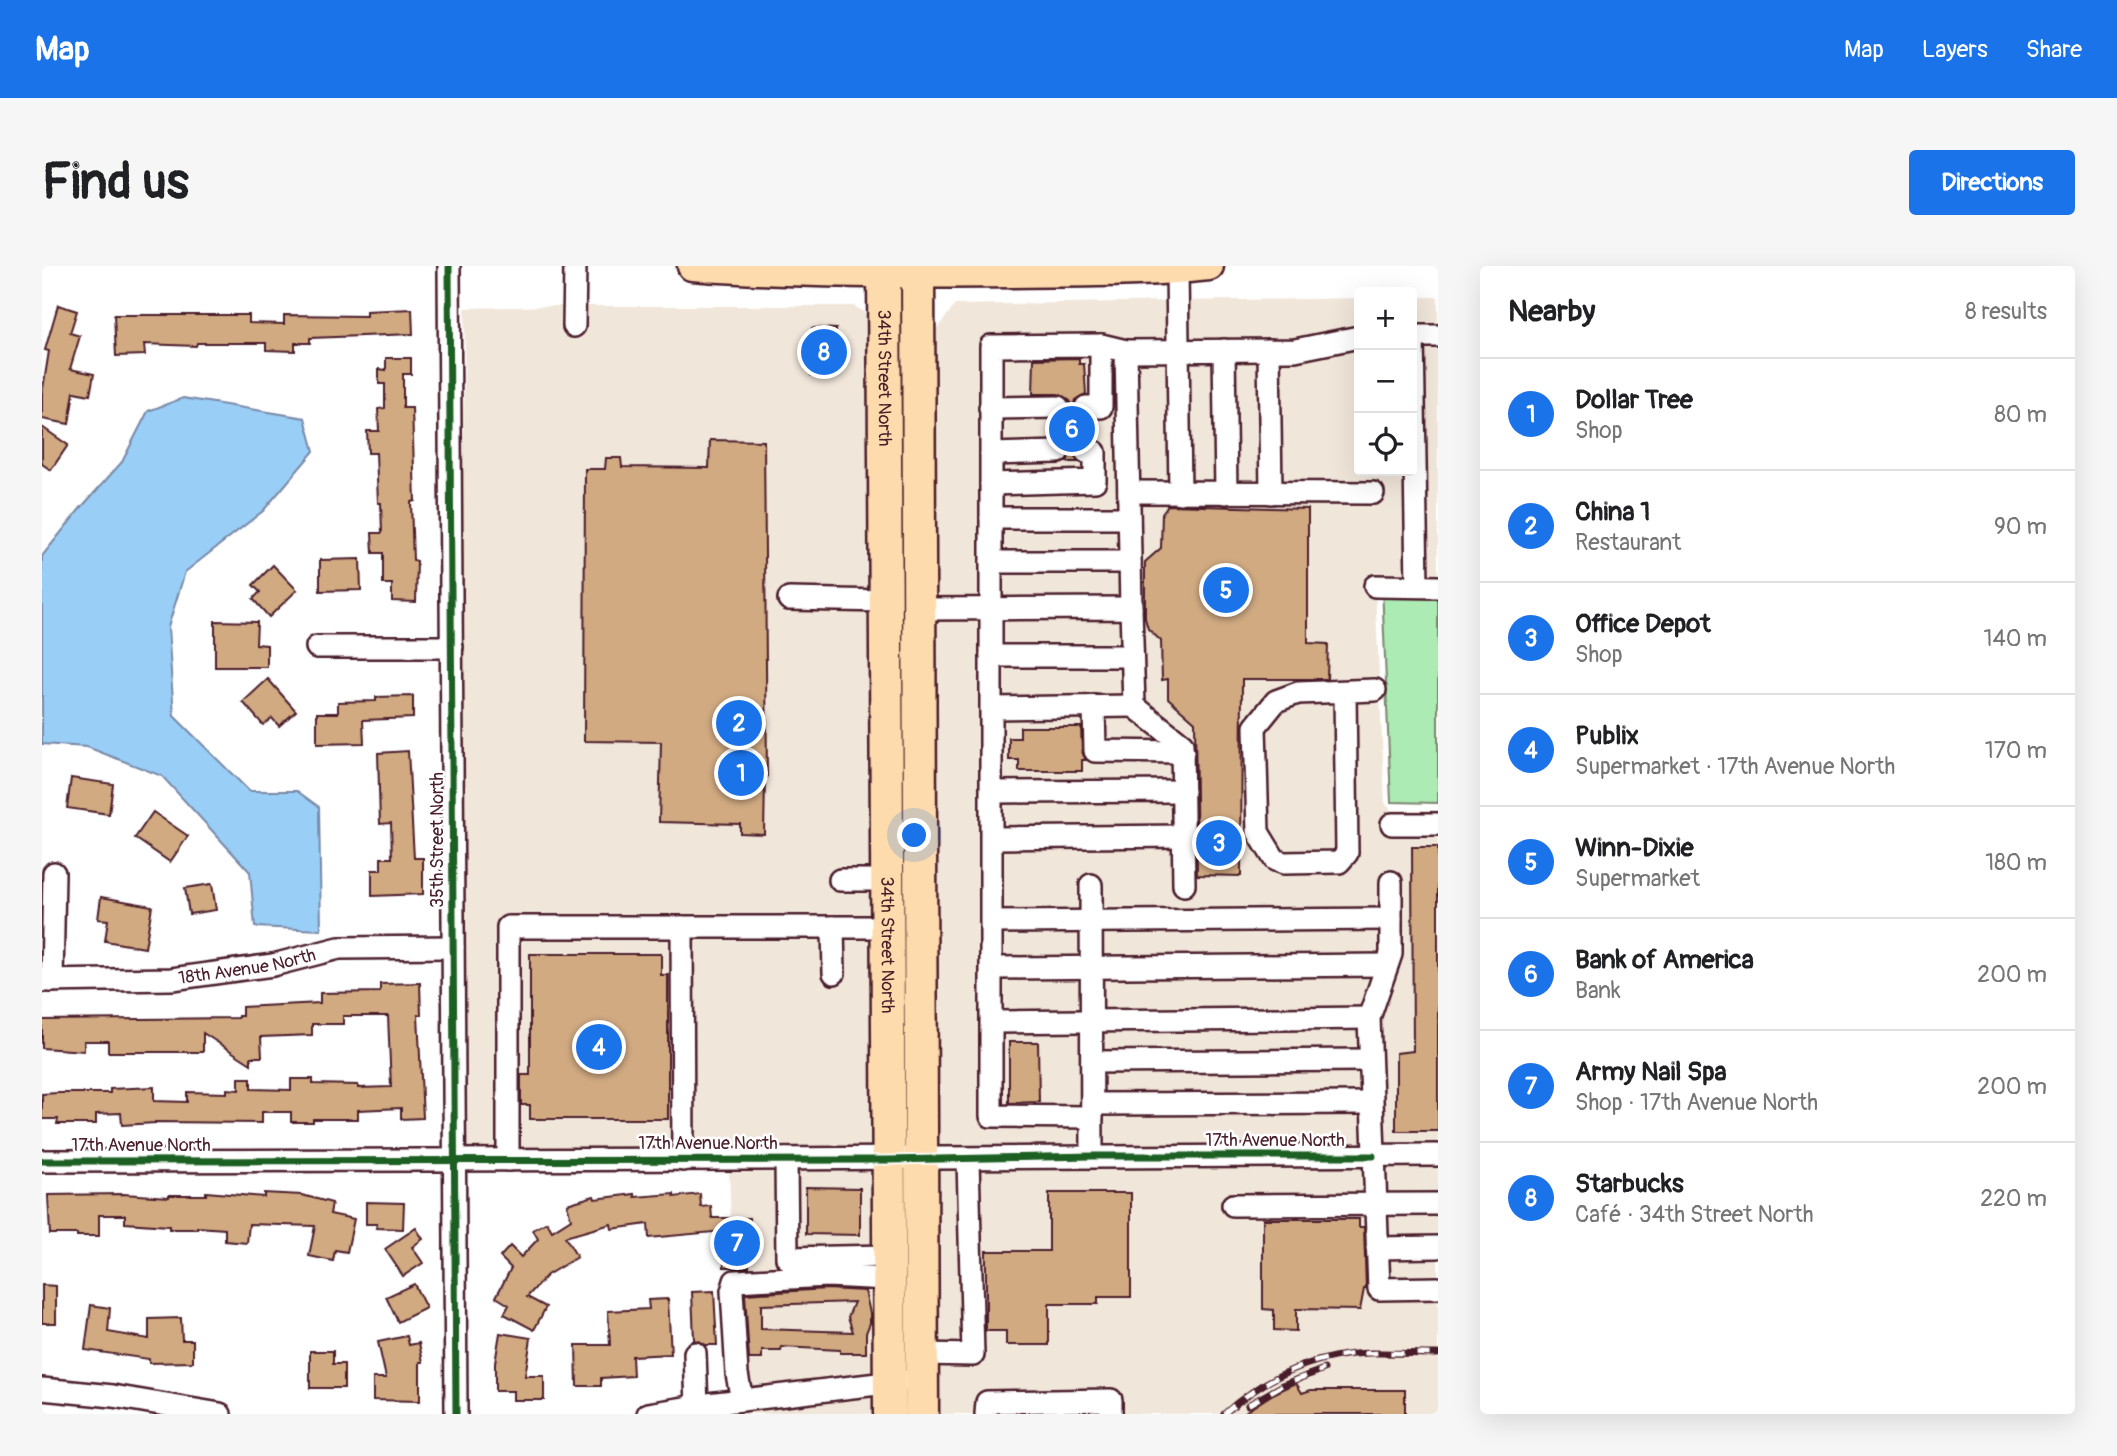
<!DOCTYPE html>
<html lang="en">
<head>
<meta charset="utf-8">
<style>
	body { margin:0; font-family:Pangolin,sans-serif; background:#f6f6f6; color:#202124 }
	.controls { position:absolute; right:21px; top:21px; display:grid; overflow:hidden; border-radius:7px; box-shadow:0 7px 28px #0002 }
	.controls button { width:63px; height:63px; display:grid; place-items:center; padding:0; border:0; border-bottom:2px solid #e0e0e0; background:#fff; color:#202124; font:35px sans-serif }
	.you { position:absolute; left:873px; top:570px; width:24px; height:24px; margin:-18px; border:5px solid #fff; border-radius:50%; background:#1a73e8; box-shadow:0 0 0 10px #1a73e833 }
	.badge { display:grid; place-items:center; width:46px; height:46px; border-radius:50%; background:#1a73e8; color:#fff; font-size:23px; font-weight:700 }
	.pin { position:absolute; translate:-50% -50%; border:4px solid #fff; box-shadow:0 2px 7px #0006 }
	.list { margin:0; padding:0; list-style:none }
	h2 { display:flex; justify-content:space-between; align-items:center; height:91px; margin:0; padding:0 28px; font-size:30px }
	h2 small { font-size:23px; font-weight:400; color:#757577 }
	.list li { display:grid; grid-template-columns:46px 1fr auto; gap:21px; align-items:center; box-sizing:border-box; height:112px; padding:0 28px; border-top:2px solid #e0e0e0 }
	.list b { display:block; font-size:26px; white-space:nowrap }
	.list p { margin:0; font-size:23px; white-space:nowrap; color:#757577 }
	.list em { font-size:23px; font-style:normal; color:#757577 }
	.icon { flex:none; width:38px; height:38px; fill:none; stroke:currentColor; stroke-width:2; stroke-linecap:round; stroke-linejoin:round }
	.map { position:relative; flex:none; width:1396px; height:1148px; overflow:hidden; border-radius:7px }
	header { display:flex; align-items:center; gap:42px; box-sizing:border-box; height:98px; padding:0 35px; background:#1a73e8; color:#fff }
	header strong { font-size:33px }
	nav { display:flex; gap:38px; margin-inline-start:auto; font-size:24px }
	.intro { display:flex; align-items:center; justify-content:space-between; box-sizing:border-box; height:168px; padding:0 42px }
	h1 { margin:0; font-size:49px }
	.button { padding:18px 32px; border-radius:7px; background:#1a73e8; color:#fff; font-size:24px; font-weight:700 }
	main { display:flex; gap:42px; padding:0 42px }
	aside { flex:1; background:#fff; border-radius:7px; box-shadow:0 7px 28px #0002 }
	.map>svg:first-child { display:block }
	.built { fill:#f1e6da }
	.green { fill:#acebb3; stroke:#7b856f; stroke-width:2 }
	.water { fill:#99cef7; stroke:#7988a5; stroke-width:2 }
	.building { fill:#d1aa82; stroke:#4a1f2b; stroke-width:2; fill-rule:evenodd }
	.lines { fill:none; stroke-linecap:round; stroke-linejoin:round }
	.minor-casing { stroke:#4a1f2b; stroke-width:26 }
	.major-casing { stroke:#4a1f2b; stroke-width:33 }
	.highway-casing { stroke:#4a1f2b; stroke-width:37 }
	.minor { stroke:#fff; stroke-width:21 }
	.major { stroke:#fedbac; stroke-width:28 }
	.highway { stroke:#fedbac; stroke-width:32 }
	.rail-casing { stroke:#4a1f2b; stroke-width:7 }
	.rail { stroke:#fff; stroke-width:4.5; stroke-dasharray:13; stroke-linecap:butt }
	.cycleway-casing { stroke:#fff; stroke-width:11 }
	.cycleway { stroke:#1b5e20; stroke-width:7 }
	.labels { text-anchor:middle; stroke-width:5; stroke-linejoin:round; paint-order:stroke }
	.street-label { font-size:18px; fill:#4a1f2b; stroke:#fff }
</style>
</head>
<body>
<header>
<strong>Map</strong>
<nav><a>Map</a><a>Layers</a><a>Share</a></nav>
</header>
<div class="intro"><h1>Find us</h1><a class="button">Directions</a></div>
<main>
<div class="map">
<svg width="1396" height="1148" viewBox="0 0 1396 1148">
	<rect width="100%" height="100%" fill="#fff"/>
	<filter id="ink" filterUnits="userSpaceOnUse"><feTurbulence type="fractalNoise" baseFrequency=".0143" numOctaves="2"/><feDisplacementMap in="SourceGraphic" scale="14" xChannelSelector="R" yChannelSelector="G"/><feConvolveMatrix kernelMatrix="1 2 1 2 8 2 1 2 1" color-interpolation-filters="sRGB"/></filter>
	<g filter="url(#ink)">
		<g class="built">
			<polygon points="1370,31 1396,31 1396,314 1333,321 1343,537 1349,544 1396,544 1396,1148 889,1148 887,73 913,39 1317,32 1317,205 1370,205"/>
			<polygon points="515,40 812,40 834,54 838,885 421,886 418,467 423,42"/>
			<polygon points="839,902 839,1109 695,1126 687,903"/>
			<polygon points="839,1127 839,1148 696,1148 696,1143"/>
		</g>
		<polygon class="green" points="1340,320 1396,321 1396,537 1349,536"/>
		<polygon class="water" points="141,132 263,152 272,185 221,245 143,306 126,361 132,450 207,525 255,525 277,541 279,664 213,661 208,606 120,510 45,481 0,478 0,290 37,244 80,196 106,145"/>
		<g class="building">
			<polygon points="16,39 35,45 28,67 38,70 28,103 52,108 48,129 32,126 27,158 0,153 0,129 7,85 3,84"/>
			<polygon points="370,43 371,68 268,72 268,77 253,77 253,85 224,84 224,77 155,77 154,80 102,78 103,89 74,90 72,49 207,49 207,57 242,58 242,49 324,50 324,45"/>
			<polygon points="770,62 794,63 794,110 769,109"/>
			<polygon points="344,92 369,92 369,108 361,108 361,142 370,142 373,235 369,236 371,294 375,295 374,336 350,335 350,318 341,318 341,287 331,287 330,267 340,267 339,237 336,237 334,187 326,187 325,165 337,165 336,143 343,142 343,118 337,118 337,103 344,104"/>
			<polygon points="1037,92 1037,98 1042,98 1044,128 1033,134 1031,142 1037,152 1044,154 1044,173 1037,175 1032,180 1031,187 1036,196 1025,196 1029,185 1023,175 1016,173 1016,154 1027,148 1029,141 1028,135 1016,128 991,128 992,93"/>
			<polygon points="0,161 26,179 9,204 0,198"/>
			<polygon points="668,174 722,175 725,512 723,512 722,568 698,567 698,558 617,556 619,476 542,475 543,203 563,203 564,192 579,192 580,201 667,202"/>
			<polygon points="1126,239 1266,243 1266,377 1286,378 1285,413 1200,413 1199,610 1155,609 1153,456 1126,432 1126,413 1120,414 1119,375 1106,363 1103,352 1103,296 1119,282 1120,247"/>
			<polygon points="318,293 319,324 278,325 278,294"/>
			<polygon points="231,299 255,324 227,351 211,333 218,326 211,319"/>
			<polygon points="173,355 215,356 214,378 225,379 225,401 173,401"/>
			<polygon points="226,413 254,445 237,460 230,452 221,459 201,436"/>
			<polygon points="371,430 371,452 321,454 322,477 275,478 275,447 296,447 296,436 334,435 334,431"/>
			<polygon points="978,461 1039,461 1040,486 1044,494 1040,494 1040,505 977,505 977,494 967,494 967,472 978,472"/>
			<polygon points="366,485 372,592 381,592 381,628 330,630 330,604 339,604 339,592 350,592 349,557 338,558 336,487"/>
			<polygon points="29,512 71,518 67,548 25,542"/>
			<polygon points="111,546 146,570 128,596 93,572"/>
			<polygon points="1370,581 1396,581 1396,865 1354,865 1354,787 1371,785"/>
			<polygon points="170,618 174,644 147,648 143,622"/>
			<polygon points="59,631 110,640 103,682 63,675 66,654 56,653"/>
			<polygon points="488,688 619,688 619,709 626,709 626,853 488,853 488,839 479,839 479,809 488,809"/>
			<polygon points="378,717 379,749 376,749 381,852 359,853 359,842 316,844 316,853 271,853 271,856 249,856 249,846 220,846 220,857 113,856 113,857 80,859 79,847 54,848 54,858 15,858 16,853 0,853 0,828 16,827 68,827 68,823 112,821 112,835 145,836 145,826 185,827 185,823 197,824 197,812 209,812 209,823 249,824 249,813 271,813 271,818 316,819 316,822 349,821 346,750 301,750 301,758 270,758 270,769 219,771 220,791 209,791 209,798 161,767 161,786 66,786 66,775 42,775 42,785 0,782 0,754 196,752 196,750 200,750 200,741 278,737 278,727 338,726 338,718"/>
			<polygon points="967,776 996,776 997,836 967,837"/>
			<polygon points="764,921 818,922 818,969 764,968"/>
			<polygon points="164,926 222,931 222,927 260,929 290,937 288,948 312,953 305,986 293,984 291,995 267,990 273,960 207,958 205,977 183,975 183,963 155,961 155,963 127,963 127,960 83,957 83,949 57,949 57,970 35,970 35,968 8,968 6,929 81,928 127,931 127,929 164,929"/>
			<polygon points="1007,927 1089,927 1089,1031 1056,1031 1056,1038 1007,1038 1007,1079 964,1079 964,1065 944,1065 944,985 1007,985"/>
			<polygon points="593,928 593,931 632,928 632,931 658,928 659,941 669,940 670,952 708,952 707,1001 682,1001 682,965 607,972 606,958 570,963 569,958 523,971 535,991 505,1009 485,1031 504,1041 492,1064 462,1048 467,1039 454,1031 469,1002 458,991 468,980 479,991 496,973 491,964 505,956 510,965 529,953 525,938 552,930 553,933"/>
			<polygon points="324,936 362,937 361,963 334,962 335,958 324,958"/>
			<polygon points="1221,953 1317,953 1317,961 1322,961 1324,1023 1322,1023 1318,1044 1254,1043 1254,1065 1232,1064 1232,1044 1221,1043"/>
			<polygon points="374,962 381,973 370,981 381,997 361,1010 343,983"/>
			<polygon points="372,1018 384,1042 356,1056 344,1031"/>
			<polygon points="0,1019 14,1020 14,1057 0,1057"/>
			<path d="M 785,1023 L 823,1025 L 828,1047 L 828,1057 L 824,1067 L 824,1087 L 798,1087 L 798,1084 L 740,1081 L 739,1085 L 720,1085 L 720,1093 L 707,1093 L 703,1028 ZM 812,1036 L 806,1051 L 811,1066 L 719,1063 L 719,1039 Z"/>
			<polygon points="672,1025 675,1079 664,1079 652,1074 650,1026"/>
			<polygon points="626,1033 629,1088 590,1090 591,1110 559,1112 559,1120 535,1120 534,1079 568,1079 566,1045 607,1043 606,1034"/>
			<polygon points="49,1039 68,1042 66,1066 107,1073 107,1053 139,1052 140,1074 151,1074 151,1096 107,1097 107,1093 43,1084"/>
			<polygon points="458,1067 489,1072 483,1110 502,1110 502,1134 471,1134 471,1125 453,1125 453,1097"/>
			<polygon points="365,1070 367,1079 377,1077 381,1096 378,1096 378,1135 331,1134 331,1112 344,1112 336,1076"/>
			<polygon points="268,1085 291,1085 291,1098 302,1098 302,1122 268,1122"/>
			<polygon points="1254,1117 1260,1127 1269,1124 1363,1124 1363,1148 1200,1148 1231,1128"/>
		</g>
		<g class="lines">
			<defs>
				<g id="minor">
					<polyline points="407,0 414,1148"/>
					<polyline points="1135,4 1138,227"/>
					<polyline points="532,60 533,0"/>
					<polyline points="1370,70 1396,70"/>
					<polyline points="1371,70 1375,320"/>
					<polyline points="1182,84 1184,227"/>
					<polyline points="1227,84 1229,227"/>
					<polyline points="1084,85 1089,342"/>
					<polyline points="1044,141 1059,141 1059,79"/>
					<polyline points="948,142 1016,141"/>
					<polyline points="949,188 1016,186"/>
					<polyline points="949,218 1053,215 1053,186 1044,186"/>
					<polyline points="1087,226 1331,227"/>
					<polyline points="949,252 1087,252"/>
					<polyline points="949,296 1088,296"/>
					<polyline points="1333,320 1396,321"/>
					<polyline points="747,333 843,335"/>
					<polyline points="878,343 1089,342 1092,440 1140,478 1142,619"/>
					<polyline points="275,381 410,381"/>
					<polyline points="949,390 1090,390"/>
					<polyline points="1303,426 1305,587 1297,596 1242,597 1233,594 1216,566 1213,461 1234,435 1256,427 1333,424"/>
					<polyline points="1052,440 1053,485 1141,486"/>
					<polyline points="950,442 1092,440"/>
					<polyline points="950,526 1141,525"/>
					<polyline points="1350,558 1396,558"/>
					<polyline points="950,572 1141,570"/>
					<polyline points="798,614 845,614"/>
					<polyline points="1349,616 1349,688 1327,752 1337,1023 1396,1022"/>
					<polyline points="1049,619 1050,890"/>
					<polyline points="950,656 1349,653"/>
					<polyline points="640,661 641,894"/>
					<polyline points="791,661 792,707"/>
					<polyline points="950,702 1345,699"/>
					<path id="s1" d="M 0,715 L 130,713 L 231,699 L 297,682 L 411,681"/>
					<polyline points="10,715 12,607"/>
					<polyline points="950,756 1327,752"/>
					<polyline points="1050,796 1328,794"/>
					<polyline points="1050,838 1329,837"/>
					<polyline points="1050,851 949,850 949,80 1059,79 1084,85 1253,84 1317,71"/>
					<polyline points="744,893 745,992 846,990"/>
					<polyline points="466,894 466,661 845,661"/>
					<path d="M 0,895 C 465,894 931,893 1396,889"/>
					<polyline points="1191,939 1396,938"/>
					<polyline points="1335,982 1396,981"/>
					<polyline points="653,1087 655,1140"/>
					<polyline points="880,1088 931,1089 926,893"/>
					<polyline points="0,1123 71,1130 178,1148"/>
					<polyline points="700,1134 695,1108 690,1025 693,1015 785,1010 847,1013"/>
					<polyline points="606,1148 666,1138 861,1115"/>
					<polyline points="944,1148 945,1136 1069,1134 1069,1148"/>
				</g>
				<path id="major" d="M 650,0 C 756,8 863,8 970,7 C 1035,6 1101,7 1167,0"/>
				<g id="highway">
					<path id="s2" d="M 842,0 L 848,1148"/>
					<polyline points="876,0 880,1148"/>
				</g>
			</defs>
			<use href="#minor" class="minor-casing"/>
			<use href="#major" class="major-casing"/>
			<use href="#highway" class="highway-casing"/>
			<use href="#minor" class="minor"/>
			<use href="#major" class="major"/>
			<use href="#highway" class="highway"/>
			<defs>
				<g id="rail">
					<polyline points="1206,1139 1241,1119 1282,1103"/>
					<path d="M 1182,1148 C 1213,1120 1251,1099 1292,1091 C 1325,1084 1362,1088 1396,1088"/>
				</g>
			</defs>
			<use href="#rail" class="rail-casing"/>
			<use href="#rail" class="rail"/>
			<defs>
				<g id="cycleway">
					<polyline points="407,0 414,1148"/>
					<polyline points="0,895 846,894 1050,890 1331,890"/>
				</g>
			</defs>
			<use href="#cycleway" class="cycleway-casing"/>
			<use href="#cycleway" class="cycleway"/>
		</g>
	</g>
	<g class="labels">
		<g class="street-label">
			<text dy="6" stroke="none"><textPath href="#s2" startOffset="112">34th Street North</textPath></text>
			<text transform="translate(395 574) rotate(-90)" y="6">35th Street North</text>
			<text dy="6" stroke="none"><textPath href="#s2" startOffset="679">34th Street North</textPath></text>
			<text dy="6" stroke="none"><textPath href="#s1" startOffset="206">18th Avenue North</textPath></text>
			<text x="1233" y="880">17th Avenue North</text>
			<text x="666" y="883">17th Avenue North</text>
			<text x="99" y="885">17th Avenue North</text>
		</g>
	</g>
</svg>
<div class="controls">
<button>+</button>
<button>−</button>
<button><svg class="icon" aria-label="locate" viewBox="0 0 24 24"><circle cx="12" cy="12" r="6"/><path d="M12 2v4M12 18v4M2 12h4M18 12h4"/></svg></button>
</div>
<div class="you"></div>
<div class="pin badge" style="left:699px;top:507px">1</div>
<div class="pin badge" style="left:697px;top:457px">2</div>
<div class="pin badge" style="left:1177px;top:577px">3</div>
<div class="pin badge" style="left:557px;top:781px">4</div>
<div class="pin badge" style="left:1184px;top:324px">5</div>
<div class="pin badge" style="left:1030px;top:163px">6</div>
<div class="pin badge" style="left:695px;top:977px">7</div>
<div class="pin badge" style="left:782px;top:86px">8</div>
</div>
<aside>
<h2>Nearby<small>8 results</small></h2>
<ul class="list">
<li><span class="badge">1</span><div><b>Dollar Tree</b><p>Shop</p></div><em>80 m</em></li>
<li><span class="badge">2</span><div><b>China 1</b><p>Restaurant</p></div><em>90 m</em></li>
<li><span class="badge">3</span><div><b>Office Depot</b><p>Shop</p></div><em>140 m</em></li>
<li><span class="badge">4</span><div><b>Publix</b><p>Supermarket · 17th Avenue North</p></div><em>170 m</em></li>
<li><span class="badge">5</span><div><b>Winn-Dixie</b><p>Supermarket</p></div><em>180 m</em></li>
<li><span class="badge">6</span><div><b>Bank of America</b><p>Bank</p></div><em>200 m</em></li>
<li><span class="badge">7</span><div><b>Army Nail Spa</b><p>Shop · 17th Avenue North</p></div><em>200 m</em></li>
<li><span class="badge">8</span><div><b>Starbucks</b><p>Café · 34th Street North</p></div><em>220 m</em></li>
</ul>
</aside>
</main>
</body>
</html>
